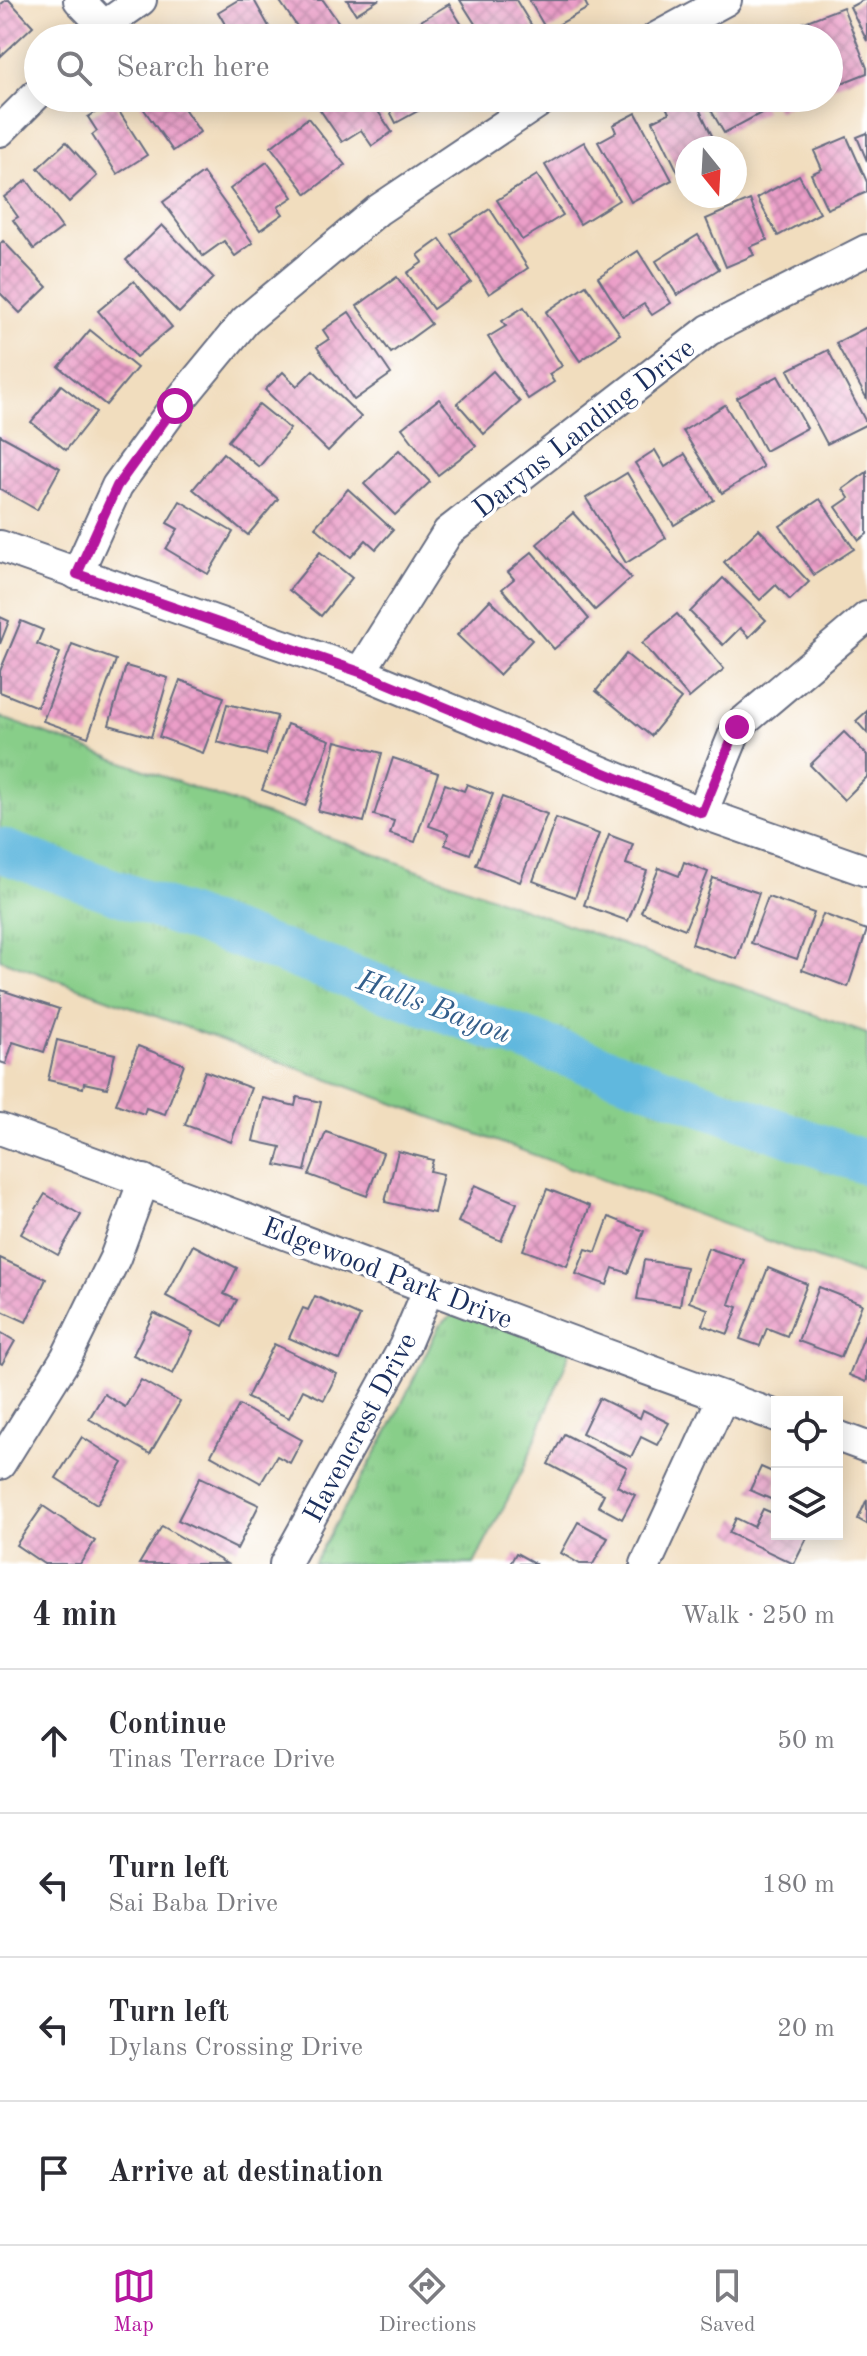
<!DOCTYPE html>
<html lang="en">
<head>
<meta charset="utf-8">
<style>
	body { margin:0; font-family:"Old Standard TT",serif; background:#f7f7f7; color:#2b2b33 }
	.controls { position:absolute; right:24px; bottom:24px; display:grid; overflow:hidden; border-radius:0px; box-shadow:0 4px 20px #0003 }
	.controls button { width:72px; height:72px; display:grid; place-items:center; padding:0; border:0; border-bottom:2px solid #e1e1e2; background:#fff; color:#2b2b33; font:40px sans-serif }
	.compass { position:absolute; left:675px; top:136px; width:72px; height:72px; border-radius:50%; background:#fff; box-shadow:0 4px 20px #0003; rotate:162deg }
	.stop { position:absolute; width:24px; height:24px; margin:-18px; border:6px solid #b5179e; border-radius:50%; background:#fff }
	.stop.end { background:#b5179e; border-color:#fff; box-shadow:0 2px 8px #0008 }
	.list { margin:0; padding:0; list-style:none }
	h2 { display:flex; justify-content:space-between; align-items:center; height:104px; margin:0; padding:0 32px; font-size:34px }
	h2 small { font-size:26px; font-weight:400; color:#7c7c81 }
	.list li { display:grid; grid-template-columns:52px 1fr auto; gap:24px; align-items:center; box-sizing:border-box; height:144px; padding:0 32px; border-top:2px solid #e1e1e2 }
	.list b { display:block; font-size:30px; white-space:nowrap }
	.list p { margin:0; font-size:26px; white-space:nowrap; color:#7c7c81 }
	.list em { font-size:26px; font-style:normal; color:#7c7c81 }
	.icon { flex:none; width:44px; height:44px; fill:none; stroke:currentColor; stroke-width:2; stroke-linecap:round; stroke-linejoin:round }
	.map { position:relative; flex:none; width:867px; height:1564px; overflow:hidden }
	.search { position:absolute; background:#fff; box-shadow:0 4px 20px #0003; left:24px; right:24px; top:24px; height:88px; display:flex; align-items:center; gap:20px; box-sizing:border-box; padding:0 28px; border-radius:44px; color:#7c7c81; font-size:30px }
	.sheet { height:680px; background:#fff }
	nav { display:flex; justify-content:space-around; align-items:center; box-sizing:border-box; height:112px; border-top:2px solid #e1e1e2; background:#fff; font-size:22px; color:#7c7c81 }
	nav a { display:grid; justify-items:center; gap:4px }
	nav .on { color:#b5179e }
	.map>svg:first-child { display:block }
	.grass { fill:url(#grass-tufts); stroke:#527e74; stroke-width:2 }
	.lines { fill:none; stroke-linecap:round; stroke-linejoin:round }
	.river { stroke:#61b8de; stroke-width:44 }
	.building { fill:url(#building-cross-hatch) }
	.minor-casing { stroke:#666c80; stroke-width:34 }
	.minor { stroke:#fff; stroke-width:30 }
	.route { stroke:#b5179e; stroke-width:10 }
	.labels { text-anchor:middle; stroke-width:7; stroke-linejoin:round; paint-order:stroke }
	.street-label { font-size:28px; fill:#1b2f5e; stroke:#fff }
	.water-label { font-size:30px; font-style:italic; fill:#345f8b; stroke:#fff }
</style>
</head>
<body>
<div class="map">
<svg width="867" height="1564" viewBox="0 0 867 1564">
	<defs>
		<pattern id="grass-tufts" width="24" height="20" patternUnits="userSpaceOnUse" patternTransform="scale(2)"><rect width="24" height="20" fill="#88ce89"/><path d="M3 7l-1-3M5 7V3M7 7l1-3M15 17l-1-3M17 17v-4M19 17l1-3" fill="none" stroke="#75b179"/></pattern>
		<pattern id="building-cross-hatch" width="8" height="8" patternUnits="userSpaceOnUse" patternTransform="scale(2)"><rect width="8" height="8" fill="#eb9ec8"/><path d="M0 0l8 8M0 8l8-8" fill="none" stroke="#be81a6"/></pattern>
	</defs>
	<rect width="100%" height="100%" fill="#fff"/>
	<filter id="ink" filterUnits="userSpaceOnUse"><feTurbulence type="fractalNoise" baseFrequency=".0125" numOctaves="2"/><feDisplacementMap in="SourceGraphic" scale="16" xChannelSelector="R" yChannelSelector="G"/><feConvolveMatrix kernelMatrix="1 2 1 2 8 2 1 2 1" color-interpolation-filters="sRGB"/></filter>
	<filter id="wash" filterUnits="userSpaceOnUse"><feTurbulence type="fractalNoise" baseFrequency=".006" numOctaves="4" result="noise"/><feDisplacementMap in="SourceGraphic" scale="32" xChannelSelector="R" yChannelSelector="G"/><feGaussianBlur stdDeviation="1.8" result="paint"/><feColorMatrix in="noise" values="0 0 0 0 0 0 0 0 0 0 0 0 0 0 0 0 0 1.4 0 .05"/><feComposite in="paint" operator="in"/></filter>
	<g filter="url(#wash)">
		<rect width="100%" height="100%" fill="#f1ddbe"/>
		<g class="grass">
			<polygon points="0,717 867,1034 867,1277 0,959"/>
			<polygon points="453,1315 467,1315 571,1350 523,1470 474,1564 313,1564 391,1426 439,1326"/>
		</g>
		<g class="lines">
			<polyline class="river" points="0,850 867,1163"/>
		</g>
		<g id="blocks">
			<g class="building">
				<polygon points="6,0 9,0 33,26 0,57 0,5"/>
				<polygon points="238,0 254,0 272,32 262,38 233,38 218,12"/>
				<polygon points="279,0 323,0 344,30 333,38 305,38"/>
				<polygon points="347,0 378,0 356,14"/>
				<polygon points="460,0 516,0 538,36 535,38 484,38"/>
				<polygon points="529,0 584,0 588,8 547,31"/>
				<polygon points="863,0 867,0 867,41 850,7"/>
				<polygon points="449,4 470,38 415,38 409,28"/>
				<polygon points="843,7 867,68 867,73 829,88 829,38 804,38 799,24"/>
				<polygon points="136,98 177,98 200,132 173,151"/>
				<polygon points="312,98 369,98 392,132 372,146 361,130 342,142"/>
				<polygon points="383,98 418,98 423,108 396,123"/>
				<polygon points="662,98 694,98 718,148 687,148 687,168 678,172 653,121 669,113"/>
				<polygon points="704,98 758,98 765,111 724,133"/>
				<polygon points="771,98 802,98 778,111"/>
				<polygon points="113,102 147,155 117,174 92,135 97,131 88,117"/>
				<polygon points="636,113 672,180 631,202 598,142 616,132 613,125"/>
				<polygon points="308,118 345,165 307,194 271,147"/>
				<polygon points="867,133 867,161 857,137"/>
				<polygon points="847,137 867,182 867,192 827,209 811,174 822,169 814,151"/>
				<polygon points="66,142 97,176 69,202 38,168"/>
				<polygon points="584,142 619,200 580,224 545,165"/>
				<polygon points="267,162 293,197 278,207 283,214 260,230 230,189"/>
				<polygon points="203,173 253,243 235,256 224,241 203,256 163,202"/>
				<polygon points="537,175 563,215 522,240 497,200"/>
				<polygon points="799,175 820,213 778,236 757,198"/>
				<polygon points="27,180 62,228 34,249 13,220 18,217 4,197"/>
				<polygon points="750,200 767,240 750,247 754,255 726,267 706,219"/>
				<polygon points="490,209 528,268 489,294 451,234"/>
				<polygon points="162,225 214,278 179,313 126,260"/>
				<polygon points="698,235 719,269 677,295 656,261"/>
				<polygon points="440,239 471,282 433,309 407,273 423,262 418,255"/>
				<polygon points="3,241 47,287 20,313 0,293 0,244"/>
				<polygon points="638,251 671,303 652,315 644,304 623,317 598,277"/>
				<polygon points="397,277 431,324 391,353 357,306"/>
				<polygon points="134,281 172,327 136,357 98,311"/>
				<polygon points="586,285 620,334 580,361 546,312"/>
				<polygon points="524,307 562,366 549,374 554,382 528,399 488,337 506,326 502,321"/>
				<polygon points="349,312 391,374 354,400 317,347 329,339 323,330"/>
				<polygon points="867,327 867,399 836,343"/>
				<polygon points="90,330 137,368 106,405 59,367"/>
				<polygon points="828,350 867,424 827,444 788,370"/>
				<polygon points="313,370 361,417 328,451 265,390 283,372 297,386"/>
				<polygon points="493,371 520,402 484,434 457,403"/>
				<polygon points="778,376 807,428 765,451 737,398"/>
				<polygon points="61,385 96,412 66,450 31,422"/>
				<polygon points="439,399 476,446 438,475 402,428"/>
				<polygon points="259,404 290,429 259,467 228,441"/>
				<polygon points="725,405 763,467 722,493 683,431"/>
				<polygon points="0,435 60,468 37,510 0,489"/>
				<polygon points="399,450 430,482 395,515 364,484"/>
				<polygon points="655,450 665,467 685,454 714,500 674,525 635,463"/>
				<polygon points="223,453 278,499 248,535 193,489"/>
				<polygon points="867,472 867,534 859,540 836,507 849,498 843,489"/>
				<polygon points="627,473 666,538 626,563 586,498"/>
				<polygon points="348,489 393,530 376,549 366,540 351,557 315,527"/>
				<polygon points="820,499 854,549 814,575 780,526"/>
				<polygon points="180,501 233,532 208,574 166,549 178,529 167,523"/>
				<polygon points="573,513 631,578 595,610 537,544"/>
				<polygon points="759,529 809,582 790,600 776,585 760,600 724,562"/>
				<polygon points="320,552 352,578 321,616 289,590"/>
				<polygon points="532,552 589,619 554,649 502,589 514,579 508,572"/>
				<polygon points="723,578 766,620 749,637 740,628 723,645 690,612"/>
				<polygon points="490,600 532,640 499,675 457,635"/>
				<polygon points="677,614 724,669 689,698 642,643"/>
				<polygon points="0,617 9,621 0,644"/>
				<polygon points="21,621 43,630 37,644 60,653 37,707 0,692 0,671"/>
				<polygon points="72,644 116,660 88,737 43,721"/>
				<polygon points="626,654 681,699 651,736 596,691"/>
				<polygon points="126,666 168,678 151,737 109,725"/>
				<polygon points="180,680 224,697 203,753 159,737"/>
				<polygon points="227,704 277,716 266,755 217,742"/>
				<polygon points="867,711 867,733 856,721"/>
				<polygon points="287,724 330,740 305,806 262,790"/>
				<polygon points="844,732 867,755 867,777 844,800 810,765"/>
				<polygon points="336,741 382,753 364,822 318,811"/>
				<polygon points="393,758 438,773 415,842 390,834 394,821 374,815"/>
				<polygon points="445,784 464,791 467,784 493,794 470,854 445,845 449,833 429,826"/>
				<polygon points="502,797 547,814 520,882 476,865"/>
				<polygon points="556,818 599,834 575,897 533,881"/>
				<polygon points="609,835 633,844 626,864 647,871 628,921 584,905"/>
				<polygon points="684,862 708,872 685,929 641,912 659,868 679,876"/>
				<polygon points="713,878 759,893 737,959 692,944"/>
				<polygon points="768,897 814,913 797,959 751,943"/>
				<polygon points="823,914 867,930 848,987 802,970"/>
				<polygon points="1,990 59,1009 44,1052 13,1042 6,1064 0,1062"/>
				<polygon points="57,1040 115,1054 107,1088 84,1083 83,1088 48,1080"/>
				<polygon points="138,1046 184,1064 165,1114 146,1108 144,1114 116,1104"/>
				<polygon points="205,1071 251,1088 231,1142 185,1125"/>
				<polygon points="297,1097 321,1102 305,1171 276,1165 281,1147 253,1141 263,1098 295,1106"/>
				<polygon points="326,1132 383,1153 367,1196 309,1175"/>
				<polygon points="398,1151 433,1160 430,1171 443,1174 434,1213 385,1202"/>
				<polygon points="475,1185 517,1203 501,1241 458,1222"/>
				<polygon points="547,1189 590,1206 567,1266 523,1250"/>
				<polygon points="45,1194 81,1215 58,1255 21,1234"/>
				<polygon points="609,1217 644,1231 628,1273 613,1268 607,1285 576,1274 586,1249 596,1252"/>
				<polygon points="193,1245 237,1268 224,1294 237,1300 223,1326 166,1296"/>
				<polygon points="708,1248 744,1260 729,1304 738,1307 728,1334 702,1325 708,1309 689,1302"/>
				<polygon points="0,1258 46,1279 26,1322 0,1310"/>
				<polygon points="644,1260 686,1267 680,1306 637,1299"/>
				<polygon points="768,1268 807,1284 787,1336 767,1328 760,1346 740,1339"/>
				<polygon points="819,1287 862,1304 841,1357 798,1341"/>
				<polygon points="315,1296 360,1316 340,1360 289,1338 303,1308 308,1310"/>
				<polygon points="154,1313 193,1332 173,1374 133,1355"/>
				<polygon points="867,1329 867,1380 866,1382 849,1375"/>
				<polygon points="0,1332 15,1341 2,1364 0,1363"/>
				<polygon points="274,1344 337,1374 324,1400 303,1390 289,1418 247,1398"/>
				<polygon points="141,1380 180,1402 150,1454 89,1419 104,1394 125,1407"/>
				<polygon points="599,1398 640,1418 643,1410 669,1423 657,1445 641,1437 631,1457 582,1433"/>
				<polygon points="239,1405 302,1440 290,1463 277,1456 261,1483 211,1455"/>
				<polygon points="564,1434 627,1467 617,1486 635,1495 622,1519 598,1506 604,1494 548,1464"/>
				<polygon points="82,1437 123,1463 97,1504 56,1478"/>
				<polygon points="761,1467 777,1474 775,1501 750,1490"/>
				<polygon points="200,1477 259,1505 237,1549 178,1520"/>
				<polygon points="867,1499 867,1524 858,1519"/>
				<polygon points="43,1506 95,1541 80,1564 44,1564 16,1545"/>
				<polygon points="763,1509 777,1515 777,1534 809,1534 794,1564 729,1533 736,1518 754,1527"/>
				<polygon points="578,1522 608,1538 593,1564 580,1564 561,1553"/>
				<polygon points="162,1526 227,1564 139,1564"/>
				<polygon points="516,1553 536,1564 510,1564"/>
			</g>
		</g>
	</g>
	<g filter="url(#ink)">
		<use href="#blocks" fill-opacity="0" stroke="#666c80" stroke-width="2"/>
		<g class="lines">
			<defs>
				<g id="minor">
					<polyline points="79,0 104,26"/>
					<polyline points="92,38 104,26 141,0"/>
					<polyline points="656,38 726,0"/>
					<polyline points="0,131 38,93"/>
					<polyline points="0,546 360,672 702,813 867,871"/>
					<polyline points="77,574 117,486 175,406 245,321 378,210 545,98"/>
					<polyline points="360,672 448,532 709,330 867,250"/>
					<polyline points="702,813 737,727 867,617"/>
					<path d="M 0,1129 C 260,1221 516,1325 777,1416"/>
					<polyline points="837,1436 867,1447"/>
					<polyline points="0,1464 66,1358 115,1258 144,1180"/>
					<polyline points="285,1564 404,1347 429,1288"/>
					<polyline points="646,1564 723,1397"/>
				</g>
			</defs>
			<use href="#minor" class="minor-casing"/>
			<use href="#minor" class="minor"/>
		</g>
	</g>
	<g class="lines" filter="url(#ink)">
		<polyline class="route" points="175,406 117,486 77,574 360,672 702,813 737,727"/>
	</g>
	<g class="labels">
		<g class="street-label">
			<text transform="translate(583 427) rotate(-38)" y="10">Daryns Landing Drive</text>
			<text transform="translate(388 1272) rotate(21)" y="10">Edgewood Park Drive</text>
			<text transform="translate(359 1427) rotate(-62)" y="10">Havencrest Drive</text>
		</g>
		<g class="water-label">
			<text transform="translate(434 1006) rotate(20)" y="10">Halls Bayou</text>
		</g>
	</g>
</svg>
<div class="controls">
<button><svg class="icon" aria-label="locate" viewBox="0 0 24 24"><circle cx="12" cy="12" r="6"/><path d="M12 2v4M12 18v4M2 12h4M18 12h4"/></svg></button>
<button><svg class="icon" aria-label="layers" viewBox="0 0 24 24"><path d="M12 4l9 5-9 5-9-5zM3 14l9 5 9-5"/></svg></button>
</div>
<svg class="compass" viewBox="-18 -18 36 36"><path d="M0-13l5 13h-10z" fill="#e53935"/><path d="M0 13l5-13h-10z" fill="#7c7c81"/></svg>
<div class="stop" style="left:175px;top:406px"></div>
<div class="stop end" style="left:737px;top:727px"></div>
<div class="search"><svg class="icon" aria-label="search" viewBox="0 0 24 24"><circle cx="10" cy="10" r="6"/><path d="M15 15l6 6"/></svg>Search here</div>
</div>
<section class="sheet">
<h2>4 min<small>Walk · 250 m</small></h2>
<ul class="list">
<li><svg class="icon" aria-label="ahead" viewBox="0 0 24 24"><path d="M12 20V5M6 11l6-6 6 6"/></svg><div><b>Continue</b><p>Tinas Terrace Drive</p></div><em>50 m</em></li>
<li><svg class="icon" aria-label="left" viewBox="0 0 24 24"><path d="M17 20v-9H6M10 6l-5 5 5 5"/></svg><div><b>Turn left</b><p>Sai Baba Drive</p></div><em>180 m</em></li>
<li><svg class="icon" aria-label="left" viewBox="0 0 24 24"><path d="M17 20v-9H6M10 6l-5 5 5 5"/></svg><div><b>Turn left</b><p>Dylans Crossing Drive</p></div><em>20 m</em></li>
<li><svg class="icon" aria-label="arrive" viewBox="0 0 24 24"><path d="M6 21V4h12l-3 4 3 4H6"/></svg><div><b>Arrive at destination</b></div></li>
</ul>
</section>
<nav>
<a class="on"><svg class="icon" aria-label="map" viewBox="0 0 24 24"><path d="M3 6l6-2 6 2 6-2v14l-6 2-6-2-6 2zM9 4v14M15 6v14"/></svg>Map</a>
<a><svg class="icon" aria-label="directions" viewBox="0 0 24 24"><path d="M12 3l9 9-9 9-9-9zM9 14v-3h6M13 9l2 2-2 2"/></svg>Directions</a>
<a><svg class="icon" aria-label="saved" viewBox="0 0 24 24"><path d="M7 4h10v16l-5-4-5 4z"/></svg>Saved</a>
</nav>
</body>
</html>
